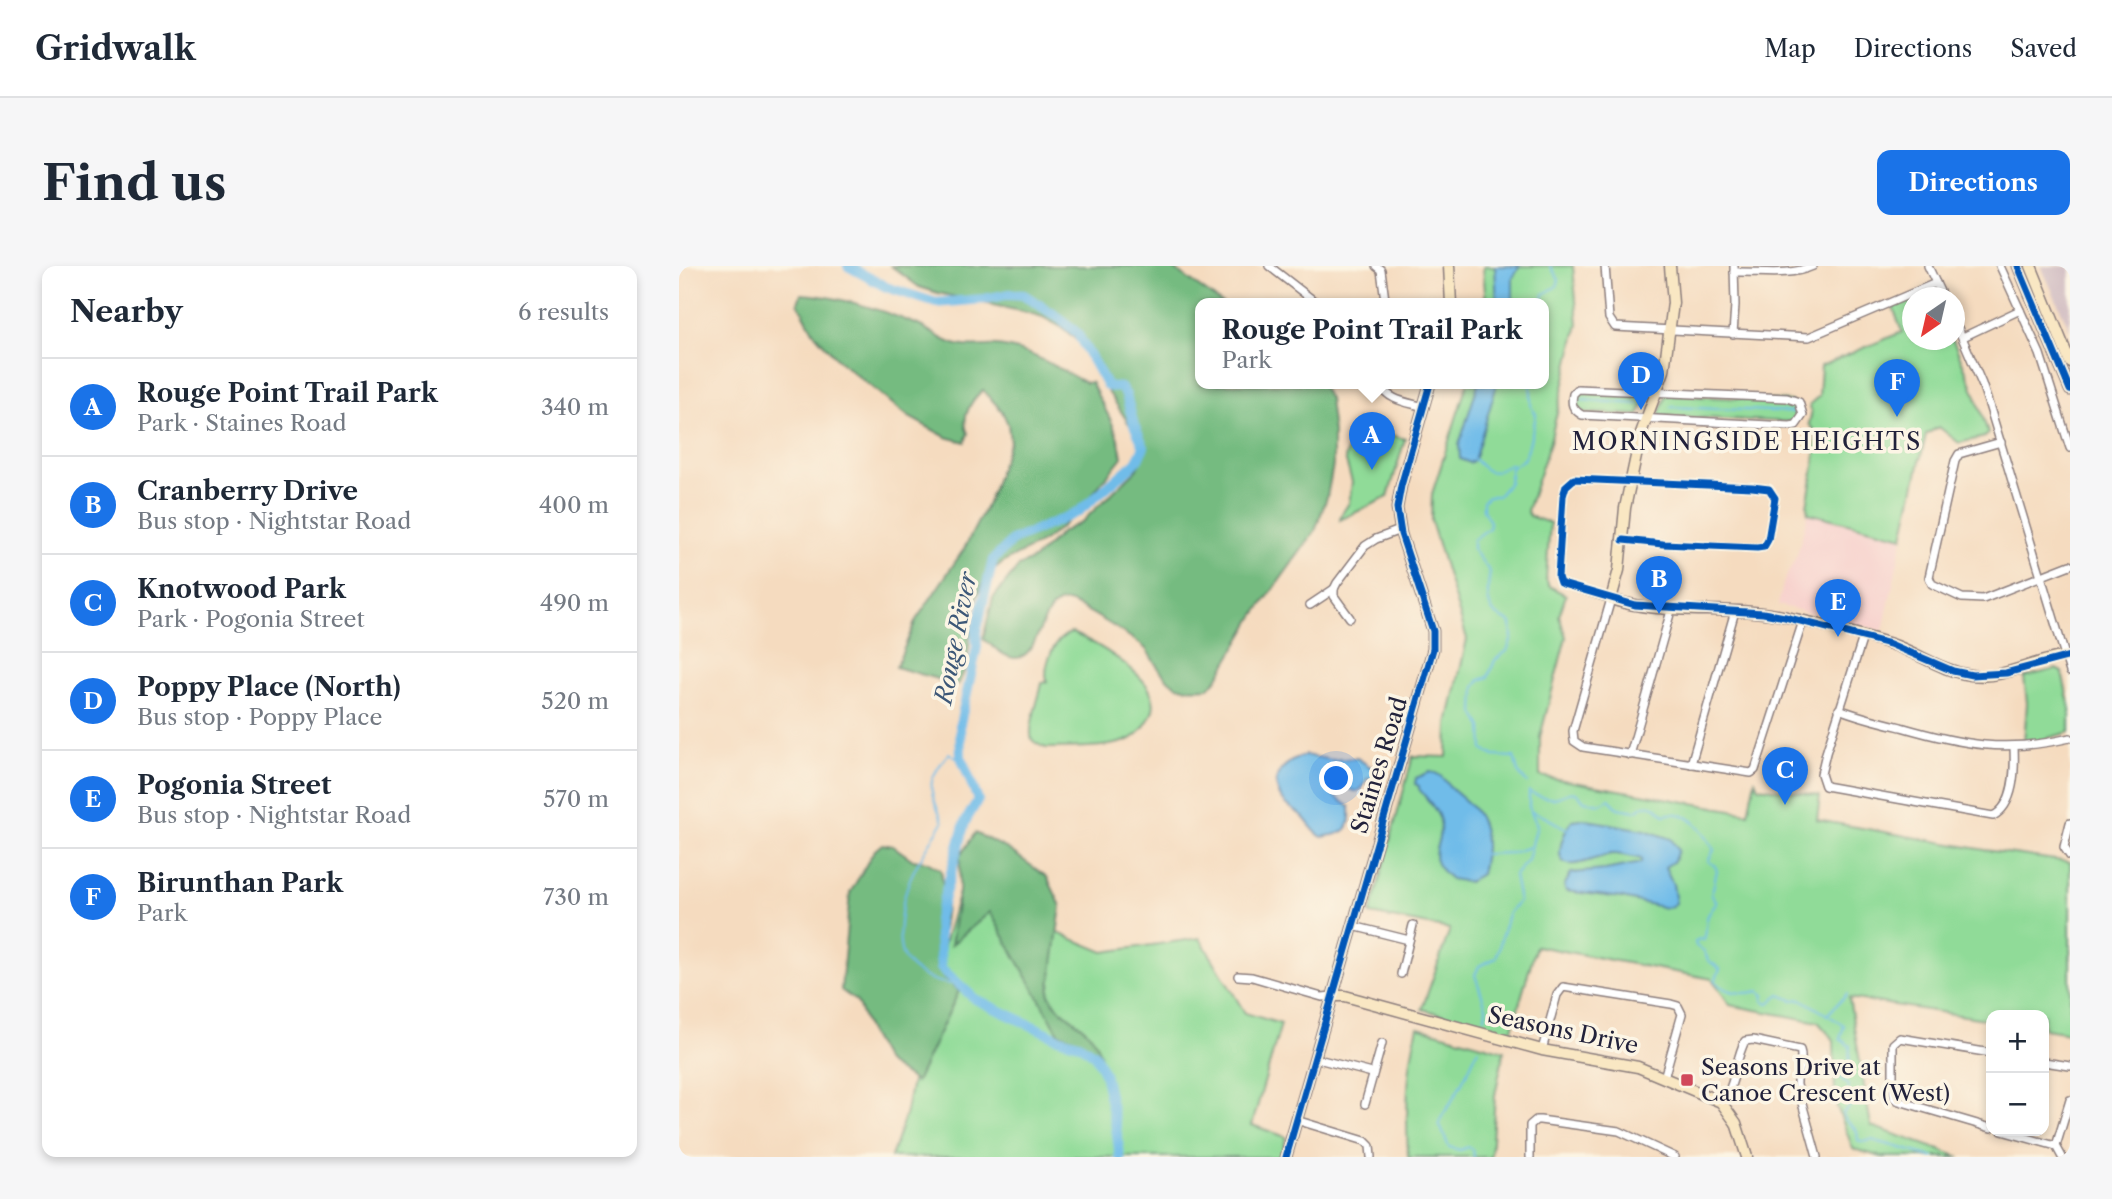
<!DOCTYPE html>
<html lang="en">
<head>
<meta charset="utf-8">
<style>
	body { margin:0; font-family:"Libre Caslon Text",serif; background:#f6f6f7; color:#1f2937 }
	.controls { position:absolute; right:21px; bottom:21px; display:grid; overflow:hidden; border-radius:14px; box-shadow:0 4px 10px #0003 }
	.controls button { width:63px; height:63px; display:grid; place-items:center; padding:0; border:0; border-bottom:2px solid #e0e1e3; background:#fff; color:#1f2937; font:35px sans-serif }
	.compass { position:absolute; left:1223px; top:21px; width:63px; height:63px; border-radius:50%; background:#fff; box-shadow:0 4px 10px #0003; rotate:214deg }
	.you { position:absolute; left:658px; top:513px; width:24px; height:24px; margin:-18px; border:5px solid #fff; border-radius:50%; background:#1a73e8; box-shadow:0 0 0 10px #1a73e833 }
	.badge { display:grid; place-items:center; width:46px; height:46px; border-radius:50%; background:#1a73e8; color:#fff; font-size:23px; font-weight:700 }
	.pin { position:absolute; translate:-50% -58px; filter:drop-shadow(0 2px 4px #0008) }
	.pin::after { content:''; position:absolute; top:37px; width:24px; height:21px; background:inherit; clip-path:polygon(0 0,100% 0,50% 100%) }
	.popup { position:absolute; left:516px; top:32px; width:354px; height:91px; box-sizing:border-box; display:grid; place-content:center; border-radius:14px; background:#fff; filter:drop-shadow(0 2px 5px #0005); font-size:23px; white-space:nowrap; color:#747a83 }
	.popup b { font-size:26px; color:#1f2937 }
	.popup::after { content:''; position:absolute; left:50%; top:100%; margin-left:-14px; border:14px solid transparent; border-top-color:#fff }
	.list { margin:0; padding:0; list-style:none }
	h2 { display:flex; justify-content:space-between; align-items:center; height:91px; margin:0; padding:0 28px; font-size:30px }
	h2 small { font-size:23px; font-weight:400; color:#747a83 }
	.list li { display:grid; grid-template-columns:46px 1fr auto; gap:21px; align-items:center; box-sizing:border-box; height:98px; padding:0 28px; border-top:2px solid #e0e1e3 }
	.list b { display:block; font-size:26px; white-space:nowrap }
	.list p { margin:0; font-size:23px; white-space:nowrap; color:#747a83 }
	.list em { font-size:23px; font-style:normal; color:#747a83 }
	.map { position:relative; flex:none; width:1391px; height:891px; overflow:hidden; border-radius:14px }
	header { display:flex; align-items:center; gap:42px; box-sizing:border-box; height:98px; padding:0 35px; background:#fff; border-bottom:2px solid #e0e1e3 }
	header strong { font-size:33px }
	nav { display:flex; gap:38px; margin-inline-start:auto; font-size:24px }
	.intro { display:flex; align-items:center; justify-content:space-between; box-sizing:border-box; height:168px; padding:0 42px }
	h1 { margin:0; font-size:49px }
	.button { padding:18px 32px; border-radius:14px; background:#1a73e8; color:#fff; font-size:24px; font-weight:700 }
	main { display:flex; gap:42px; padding:0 42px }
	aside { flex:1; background:#fff; border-radius:14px; box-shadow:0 4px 10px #0003 }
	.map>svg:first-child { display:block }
	.built { fill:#f7d0cc }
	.industrial { fill:#d2bec3 }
	.green { fill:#90db98; stroke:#597e6a; stroke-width:2 }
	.forest { fill:#74bb80; stroke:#4b6e5e; stroke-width:2 }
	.water { fill:#6fbce9; stroke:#486f92; stroke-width:2 }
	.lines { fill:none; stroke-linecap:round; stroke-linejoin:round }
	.stream { stroke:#6fbce9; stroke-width:2 }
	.river { stroke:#6fbce9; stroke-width:10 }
	.street-casing { stroke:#8c7e7d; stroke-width:10 }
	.secondary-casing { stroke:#8c7e7d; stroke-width:13 }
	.street { stroke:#fff; stroke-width:7 }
	.secondary { stroke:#f9e7c3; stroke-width:10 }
	.cycleway-casing { stroke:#fcf5e5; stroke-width:11 }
	.cycleway { stroke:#0057b8; stroke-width:7 }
	.poi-dot { fill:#d1495b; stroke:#fcf5e5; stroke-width:2.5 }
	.labels { text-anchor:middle; stroke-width:7; stroke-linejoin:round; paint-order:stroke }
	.street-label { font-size:23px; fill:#22223b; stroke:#fcf5e5 }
	.poi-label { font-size:23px; fill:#22223b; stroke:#fcf5e5; text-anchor:start }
	.neighbourhood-label { font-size:24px; letter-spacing:2px; fill:#22223b; stroke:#fcf5e5 }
	.water-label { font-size:24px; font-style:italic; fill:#3d5878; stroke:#fcf5e5 }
</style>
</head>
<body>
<header>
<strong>Gridwalk</strong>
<nav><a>Map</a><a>Directions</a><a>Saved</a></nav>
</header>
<div class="intro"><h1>Find us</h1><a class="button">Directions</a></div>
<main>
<aside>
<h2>Nearby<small>6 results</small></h2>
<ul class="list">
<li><span class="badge">A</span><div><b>Rouge Point Trail Park</b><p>Park · Staines Road</p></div><em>340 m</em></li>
<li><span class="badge">B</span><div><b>Cranberry Drive</b><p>Bus stop · Nightstar Road</p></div><em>400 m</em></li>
<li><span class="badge">C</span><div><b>Knotwood Park</b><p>Park · Pogonia Street</p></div><em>490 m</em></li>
<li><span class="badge">D</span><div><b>Poppy Place (North)</b><p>Bus stop · Poppy Place</p></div><em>520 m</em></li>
<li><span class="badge">E</span><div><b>Pogonia Street</b><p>Bus stop · Nightstar Road</p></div><em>570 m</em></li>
<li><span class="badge">F</span><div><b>Birunthan Park</b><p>Park</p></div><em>730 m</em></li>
</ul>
</aside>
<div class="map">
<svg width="1391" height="891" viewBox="0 0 1391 891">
	<rect width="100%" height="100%" fill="#fcf5e5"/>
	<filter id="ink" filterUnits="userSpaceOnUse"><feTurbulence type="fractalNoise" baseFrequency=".0143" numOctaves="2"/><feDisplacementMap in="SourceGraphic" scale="14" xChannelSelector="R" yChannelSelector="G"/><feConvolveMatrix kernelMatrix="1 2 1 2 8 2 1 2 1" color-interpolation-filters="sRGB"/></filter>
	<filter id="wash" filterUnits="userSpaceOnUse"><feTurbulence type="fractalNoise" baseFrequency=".00686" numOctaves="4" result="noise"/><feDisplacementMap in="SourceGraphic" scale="28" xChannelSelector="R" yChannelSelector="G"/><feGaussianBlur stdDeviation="1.57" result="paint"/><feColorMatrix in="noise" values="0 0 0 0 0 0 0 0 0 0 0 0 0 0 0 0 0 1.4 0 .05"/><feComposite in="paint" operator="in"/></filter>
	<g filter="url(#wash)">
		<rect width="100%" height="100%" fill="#f5dbbf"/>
		<polygon class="built" points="1129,247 1224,271 1204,365 1099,339 1105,315 1118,289"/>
		<polygon class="industrial" points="1362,0 1391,0 1391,64"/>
		<g class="green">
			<path d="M 804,0 L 894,0 L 899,58 L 871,176 L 848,245 L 850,250 L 871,257 L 867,313 L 870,320 L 887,329 L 880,350 L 887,371 L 861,471 L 861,510 L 1069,547 L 1076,514 L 1079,521 C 1099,524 1123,526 1141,530 L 1138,554 L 1306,584 L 1391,596 L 1391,767 L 1365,763 L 1365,749 L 1312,749 L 1312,754 L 1170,732 L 1192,860 L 1281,891 L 1203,891 L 1174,883 L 1156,835 L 1155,774 L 1139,756 L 1051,739 L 1033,713 L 857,680 L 832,767 L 743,743 L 771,663 L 691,648 L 734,490 L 768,491 L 769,458 L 788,373 L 752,255 L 753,228 L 788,118 L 864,118 L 864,38 L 807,38 Z"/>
			<polygon points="1233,32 1234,74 1274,74 1293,119 1309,167 1306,171 1280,177 1260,161 1247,168 1224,271 1129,247 1128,240 1136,195 1138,168 1130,158 1132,149 1131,138 1140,130 1142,100 1223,66 1214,41"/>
			<polygon points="901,125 968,129 960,149 907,147 895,141 897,128"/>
			<polygon points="987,129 1111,135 1121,143 1120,151 1114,156 981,150 980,148"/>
			<polygon points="678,155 680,160 726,173 709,231 661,254 662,249 670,237 673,216 666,192"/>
			<path d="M 393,367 C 416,376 469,407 474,433 C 476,440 473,448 470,453 C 465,461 460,469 452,473 C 433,483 389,481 367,482 C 362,480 356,478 353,473 C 348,463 361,430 363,417 L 368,416 C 364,400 375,370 393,367 Z"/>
			<polygon points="1377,403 1383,406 1391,442 1391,466 1358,475 1345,476 1348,437 1345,411"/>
			<polygon points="280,626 425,686 521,672 566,747 602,758 573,859 607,871 602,891 212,891 226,850 251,728"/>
			<path d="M 739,761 L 825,785 L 816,829 L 812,891 L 729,891 C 727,848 727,803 739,761 Z"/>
		</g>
		<g class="forest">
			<path d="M 212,0 L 491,0 L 544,38 L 522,38 L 522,118 L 642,118 L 650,133 L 654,167 L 654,199 L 648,231 L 636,265 L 575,350 L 538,413 L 530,422 C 499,424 493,422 476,397 C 473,393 470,387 467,383 C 456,373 401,338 388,336 C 361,332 362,391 337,392 C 325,392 313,379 304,373 L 314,332 L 340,300 L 356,292 L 383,266 L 404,255 L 458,203 L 461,197 L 463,186 L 458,170 L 424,118 L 403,79 L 384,62 L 364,51 L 350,47 L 259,27 L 240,21 Z"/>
			<path d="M 122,28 C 161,30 200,43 237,58 C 250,63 261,74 275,78 C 289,83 303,79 318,80 C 351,83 378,102 407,117 L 412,116 C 425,144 439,160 443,191 C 422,218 394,254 366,274 C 343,289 317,293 302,321 C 288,347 293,371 287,399 C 285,406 282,413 279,419 L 217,401 L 237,354 L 285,283 L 309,236 L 331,175 L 329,158 L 323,145 L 304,124 C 292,134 281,153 289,167 L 286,176 L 267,171 L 230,151 L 160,95 L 135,67 L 119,37 Z"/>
			<path d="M 296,567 L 329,583 L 368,611 L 382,640 L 370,728 C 380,749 401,754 414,772 C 417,777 419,783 421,788 L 401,775 L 380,767 L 311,646 L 272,679 L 280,626 L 281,590 Z"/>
			<polygon points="203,578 214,580 234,594 248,596 262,604 267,640 260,697 265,711 280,725 237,816 207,796 189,764 178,736 162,724 171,627 195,585"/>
		</g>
		<g class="water">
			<polygon points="816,0 841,0 834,12 834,38 818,38"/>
			<polygon points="799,118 818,118 797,188 795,194 791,197 781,193 780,179"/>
			<path d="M 626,489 L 653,494 L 678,492 L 698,505 L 697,511 L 688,513 C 678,540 665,514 651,512 L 646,516 L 654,529 L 671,541 C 673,567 665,567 643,571 C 634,566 631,558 624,551 C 618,545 608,541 603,533 C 588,510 606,496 626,489 Z"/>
			<path d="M 751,506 C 763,507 765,515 772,522 C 780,530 790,536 796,545 C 810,563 807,588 802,608 L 789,616 L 772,613 C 742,589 764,583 761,556 C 759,544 747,532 740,523 L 740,520 L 736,518 L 737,512 Z"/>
			<path d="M 902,553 L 966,564 L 992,573 L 999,584 L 995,595 L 986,601 L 994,618 L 997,637 L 993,641 L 987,642 L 943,632 L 887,625 L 885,620 L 892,607 L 926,604 L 962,597 L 962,593 C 953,591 943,588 934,588 C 921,588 880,613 881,585 C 882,574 887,563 893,554 Z"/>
		</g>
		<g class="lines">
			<g class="stream">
				<polyline points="863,38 865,28 878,20 880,14 871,0"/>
				<polyline points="901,134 960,138"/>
				<polyline points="991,141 1115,146"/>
				<path d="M 795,193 C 811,209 811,209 831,198 L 835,199"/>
				<path d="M 848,517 L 839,506 L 835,491 L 815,490 L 804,484 L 803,461 L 795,447 L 796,421 L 801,414 L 809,411 L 816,394 L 828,385 L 833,372 L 832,357 C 828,354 820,351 816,348 C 806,338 809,318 811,306 L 794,283 L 794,274 L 810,262 L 811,256 L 804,244 L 804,235 L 809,230 L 819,230 L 830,217 L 832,202 C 836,198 842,196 846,192 C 847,190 857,153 857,148 L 852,141 L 852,118"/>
				<path d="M 852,527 C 858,529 868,533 875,532 C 888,530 894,519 905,535 L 922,538 L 930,533 L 939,542 L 957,545 C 971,534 974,538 985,549 C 1011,542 1023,563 1035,584 L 1029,595 L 1036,600 L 1038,605 C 1035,613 1036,620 1032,627 L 1038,637 C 1021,656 1031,656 1025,674 L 1020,673 L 1016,676 L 1017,680 L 1025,685 L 1029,694 L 1041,703 L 1036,715 C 1048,728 1063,729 1080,725 L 1085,729 L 1084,735 L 1090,737 L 1101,729 L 1114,734 L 1122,733 L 1165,759 L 1161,773 L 1171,780 L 1170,797 L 1164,802 L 1162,812 L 1169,820 L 1171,840 L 1164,847 L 1166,853 L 1178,865 L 1179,874 L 1183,876 L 1193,874 L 1254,891"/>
				<path d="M 852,546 C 860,546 878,558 888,563"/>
				<polyline points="805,588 832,587 851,581"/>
				<path d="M 272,718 C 256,716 241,711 229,698 C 213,682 223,633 231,613 C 239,594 253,575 264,556 C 250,521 245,518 270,487 L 277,492"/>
				<polyline points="1148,749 1168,728"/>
				<polyline points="806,752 807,741 796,709 800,700 817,692 829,648 840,635 835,610 849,594 858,559 850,541 850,525"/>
				<path d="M 795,891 L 794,884 L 789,881 L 781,884 L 770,881 L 760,857 C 763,848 769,842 774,833 C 783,816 792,801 799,783"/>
			</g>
			<polyline class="river" points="169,0 207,21 257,37 305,33 331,28 345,29 382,53 398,67 428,120 442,122 447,129 455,159 465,181 457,196 399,246 334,274 314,294 297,366 298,381 281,458 282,491 299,534 286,556 259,653 262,702 296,733 379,772 400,778 416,789 425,807 437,861 441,891"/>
		</g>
	</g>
	<g filter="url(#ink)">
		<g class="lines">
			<defs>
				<g id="street">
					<polyline points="590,0 639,38"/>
					<polyline points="697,0 702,4 706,34 704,38"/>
					<polyline points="926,0 930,52 936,61 1130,71 1257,17"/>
					<polyline points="1249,0 1264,32"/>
					<polyline points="1321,0 1361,88 1391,182"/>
					<path d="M 1055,6 C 1082,5 1109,11 1134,0"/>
					<polyline points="1276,55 1303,118 1311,142 1391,406"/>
					<polyline points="1054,68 1056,39 1055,0"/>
					<polyline points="1284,71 1341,44"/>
					<path d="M 701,118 C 709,135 728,136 745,141"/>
					<path d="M 899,123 L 1108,132 L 1120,136 L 1124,149 L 1117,159 L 1111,160 L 903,149 C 893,143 892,138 894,128 Z"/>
					<polyline points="1322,176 1280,188 1276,195 1250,311 1253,318 1283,332 1304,333 1391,299"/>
					<polyline points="944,274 984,278 1078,282 1085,281 1089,274 1096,232 1090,223 1073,221 895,213 887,220 884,230 879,311 881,317 932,333 894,465 895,475 904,481 1072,507 1076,504 1124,355"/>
					<polyline points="655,323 655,330 671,352"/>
					<polyline points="631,339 655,323 658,317 686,280 697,273 721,264"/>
					<path d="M 1184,371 L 1147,487 L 1142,508 L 1146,520 L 1314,550 C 1336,539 1336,503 1335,481"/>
					<path d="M 1160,443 C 1180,451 1201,456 1222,461 C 1284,479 1326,487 1391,472"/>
					<polyline points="951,489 993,341"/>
					<polyline points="1012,498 1056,345"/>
					<polyline points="1391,557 1385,581 1391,590"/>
					<polyline points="674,660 730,674"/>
					<polyline points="722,708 734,659"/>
					<polyline points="559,710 573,711 643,731 654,730"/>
					<polyline points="863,784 878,729 884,721 992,738 999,740 1003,748 985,812"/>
					<polyline points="1312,787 1221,772 1214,778 1214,819 1215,832 1220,835 1312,862"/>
					<polyline points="635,792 693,807"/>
					<polyline points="1365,796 1391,800"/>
					<path d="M 1042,836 C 1058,819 1055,795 1066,775 L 1074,774 L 1121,784 C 1125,795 1117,807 1118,819 L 1138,891"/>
					<polyline points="686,838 703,777"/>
					<polyline points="617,854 686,875 691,880 692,891"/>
					<polyline points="1323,865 1377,880"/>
					<polyline points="851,891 851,859 857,854 861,854 940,865 996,891"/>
					<polyline points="1383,891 1377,880 1391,834"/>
				</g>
				<g id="secondary">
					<polyline points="770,0 772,38"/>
					<path d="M 991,0 L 994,37 L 985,105 L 962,167 L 946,242 L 940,304 L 932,333 C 985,351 1052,338 1108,351 C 1142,359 1178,367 1212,378 C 1239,387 1263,405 1292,409 C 1327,414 1357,392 1391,390"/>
					<polyline points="1339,0 1391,124"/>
					<polyline points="1352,0 1391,96"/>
					<polyline points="654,730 666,730 863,784 959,801 1042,836 1057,857 1068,891"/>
					<polyline points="607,891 754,383 754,365 722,268 718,242 722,220 751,118"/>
				</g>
			</defs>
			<use href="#street" class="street-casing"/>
			<use href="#secondary" class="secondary-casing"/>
			<use href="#street" class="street"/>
			<use href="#secondary" class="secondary"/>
			<defs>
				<g id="cycleway">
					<polyline points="1339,0 1391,124"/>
					<polyline points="944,274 984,278 1078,282 1085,281 1089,274 1096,232 1090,223 1073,221 895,213 887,220 884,230 879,311 881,317 887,319 956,339 1084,347 1106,351 1211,378 1274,405 1293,409 1327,407 1391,390"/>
					<polyline points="607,891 754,383 754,365 722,268 718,242 722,220 751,118"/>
				</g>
			</defs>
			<use href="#cycleway" class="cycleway-casing"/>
			<use href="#cycleway" class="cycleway"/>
		</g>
	</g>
	<rect class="poi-dot" x="1001" y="807" width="14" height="14" rx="3.5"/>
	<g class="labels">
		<g class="street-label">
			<text transform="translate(700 499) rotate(-73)" y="8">Staines Road</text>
			<text transform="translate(884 764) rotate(12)" y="8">Seasons Drive</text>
		</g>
		<g class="poi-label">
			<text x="1022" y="809">Seasons Drive at<tspan x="1022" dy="26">Canoe Crescent (West)</tspan></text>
		</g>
		<g class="neighbourhood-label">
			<text x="1068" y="184">MORNINGSIDE HEIGHTS</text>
		</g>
		<g class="water-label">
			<text transform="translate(277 372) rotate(-79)" y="8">Rouge River</text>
		</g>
	</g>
</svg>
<div class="controls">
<button>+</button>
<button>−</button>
</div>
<svg class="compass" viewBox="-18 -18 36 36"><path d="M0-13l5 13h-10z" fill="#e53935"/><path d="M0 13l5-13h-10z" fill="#747a83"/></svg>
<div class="you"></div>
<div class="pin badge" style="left:693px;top:204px">A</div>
<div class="popup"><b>Rouge Point Trail Park</b>Park</div>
<div class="pin badge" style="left:980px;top:348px">B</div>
<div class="pin badge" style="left:1106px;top:539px">C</div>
<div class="pin badge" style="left:962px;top:144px">D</div>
<div class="pin badge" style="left:1159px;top:371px">E</div>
<div class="pin badge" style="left:1218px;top:151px">F</div>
</div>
</main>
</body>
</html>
